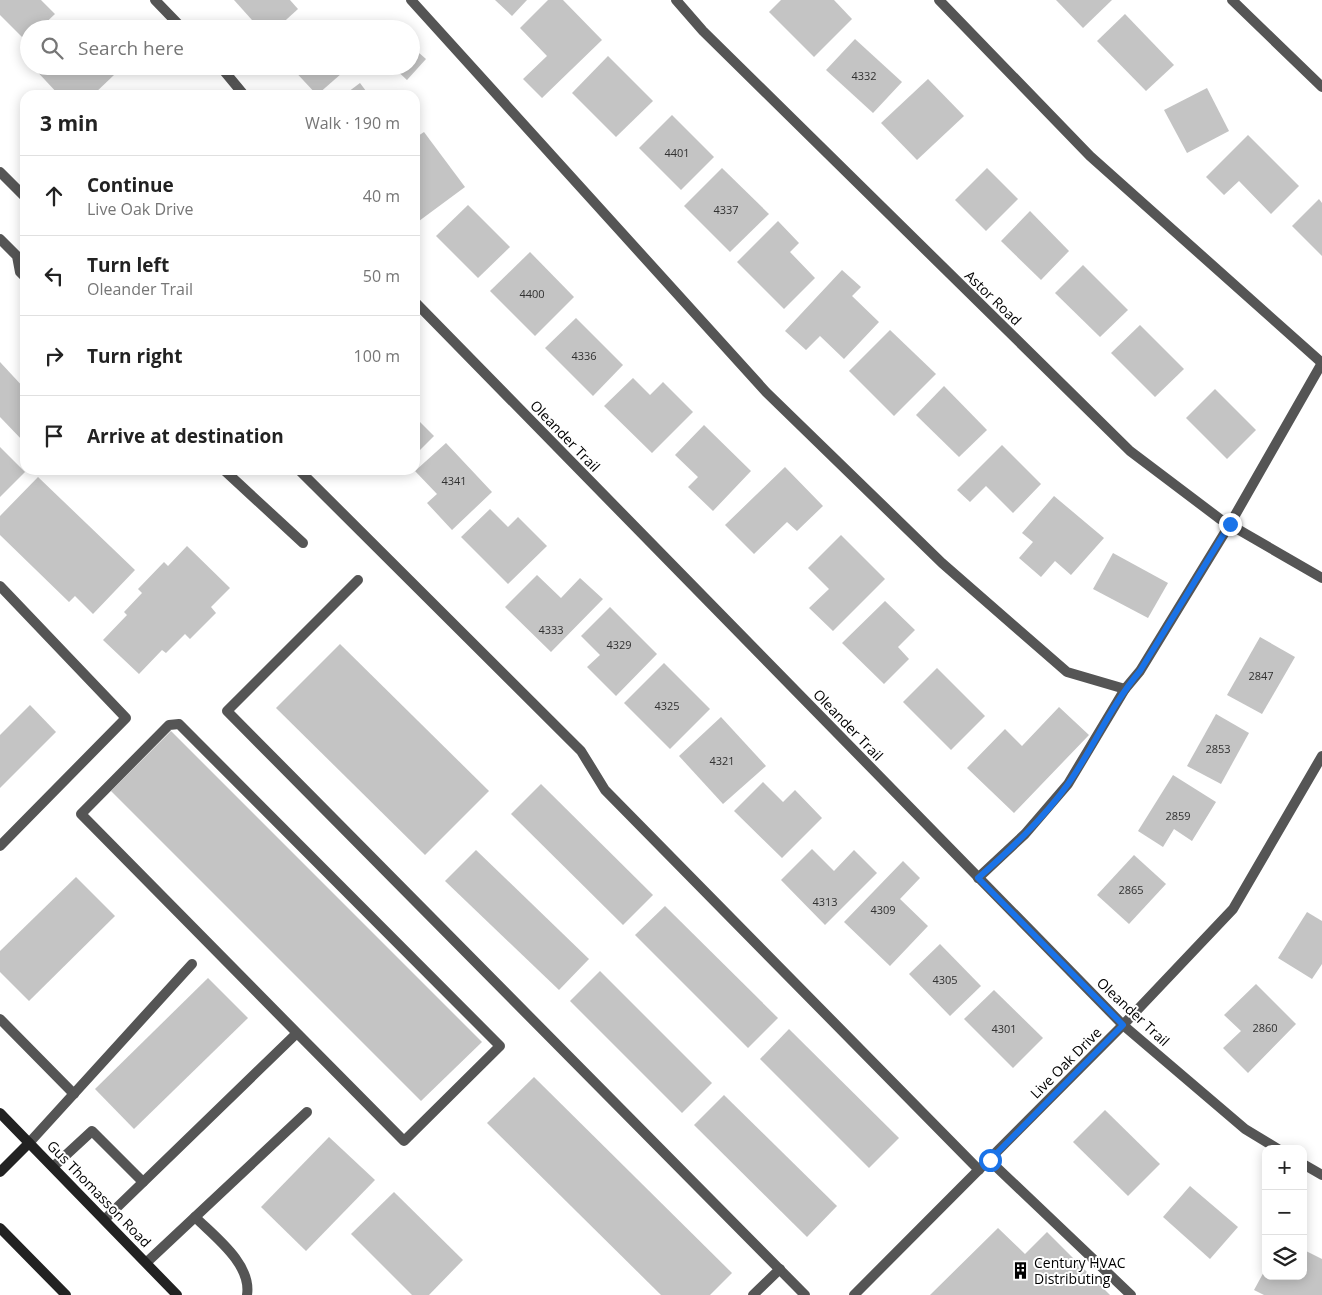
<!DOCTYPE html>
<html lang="en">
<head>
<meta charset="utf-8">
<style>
	body { margin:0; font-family:"Open Sans",sans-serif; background:#f6f6f6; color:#222 }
	.controls { position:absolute; right:15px; bottom:15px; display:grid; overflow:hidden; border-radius:10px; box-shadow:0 2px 12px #0003 }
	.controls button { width:45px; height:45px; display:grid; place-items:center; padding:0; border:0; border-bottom:1px solid #e0e0e0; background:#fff; color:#222; font:25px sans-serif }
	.stop { position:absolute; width:15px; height:15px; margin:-11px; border:4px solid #1a73e8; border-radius:50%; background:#fff }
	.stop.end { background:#1a73e8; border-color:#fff; box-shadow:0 1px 5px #0008 }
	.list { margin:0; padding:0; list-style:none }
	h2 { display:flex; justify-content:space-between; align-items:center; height:65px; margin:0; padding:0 20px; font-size:21px }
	h2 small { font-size:16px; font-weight:400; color:#767676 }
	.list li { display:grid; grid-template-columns:32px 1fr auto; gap:15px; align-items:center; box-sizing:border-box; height:80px; padding:0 20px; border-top:1px solid #e0e0e0 }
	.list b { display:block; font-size:19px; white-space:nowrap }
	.list p { margin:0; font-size:16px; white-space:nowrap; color:#767676 }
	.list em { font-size:16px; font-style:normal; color:#767676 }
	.icon { flex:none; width:28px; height:28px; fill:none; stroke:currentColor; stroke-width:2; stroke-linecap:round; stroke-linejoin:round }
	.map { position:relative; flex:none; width:1322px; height:1295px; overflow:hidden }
	.search { position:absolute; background:#fff; box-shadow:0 2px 12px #0003; left:20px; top:20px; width:400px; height:55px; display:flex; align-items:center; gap:12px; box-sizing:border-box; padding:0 18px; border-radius:28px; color:#767676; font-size:19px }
	.panel { position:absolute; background:#fff; box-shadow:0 2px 12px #0003; left:20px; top:90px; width:400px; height:385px; border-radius:15px }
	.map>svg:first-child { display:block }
	.building { fill:#c4c4c4 }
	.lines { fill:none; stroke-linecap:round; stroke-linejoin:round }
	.service { stroke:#555; stroke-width:10 }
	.minor { stroke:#555; stroke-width:10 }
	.secondary { stroke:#222; stroke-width:10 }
	.route { stroke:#1a73e8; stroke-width:6 }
	.labels { text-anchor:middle; stroke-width:4; stroke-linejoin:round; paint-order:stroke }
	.number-label { font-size:11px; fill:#313131 }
	.street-label { font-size:14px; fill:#000; stroke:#fff }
	.poi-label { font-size:14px; fill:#000; stroke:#fff; text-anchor:start }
</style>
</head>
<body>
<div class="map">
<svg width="1322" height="1295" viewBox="0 0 1322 1295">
	<rect width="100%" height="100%" fill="#fff"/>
	<g class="building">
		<polygon points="0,0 41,0 55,14 39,29 29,29 29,39 26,41 0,15"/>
		<polygon points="234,0 290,0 298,9 276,29 260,29"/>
		<polygon points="495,0 527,0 512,16"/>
		<polygon points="548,0 563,0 602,40 542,98 523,79 547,56 520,28"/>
		<polygon points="781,0 834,0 852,19 814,57 769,12"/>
		<polygon points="1056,0 1112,0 1083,28"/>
		<polygon points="1125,14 1174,65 1146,91 1097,41"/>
		<polygon points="855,39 902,82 873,113 826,70"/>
		<polygon points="411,46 426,59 407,80 392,66 411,66"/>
		<polygon points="608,56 653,101 616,137 572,93"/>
		<polygon points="32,66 106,66 114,75 93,95 59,95"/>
		<polygon points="290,66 350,66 317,95"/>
		<polygon points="928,79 964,116 917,160 881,123"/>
		<polygon points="360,83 369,95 344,95"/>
		<polygon points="1207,88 1229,131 1187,153 1164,110"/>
		<polygon points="672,115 714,157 681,190 639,148"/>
		<polygon points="424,132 465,187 419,221 415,216 415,138"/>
		<polygon points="1248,135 1299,186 1271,214 1239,181 1224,195 1206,177"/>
		<polygon points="722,168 769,214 730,252 684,206"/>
		<polygon points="987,168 1018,199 986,231 955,200"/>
		<polygon points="1319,199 1322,203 1322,256 1292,226"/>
		<polygon points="468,205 510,247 478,278 436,236"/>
		<polygon points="1030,211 1069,251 1041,280 1001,241"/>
		<polygon points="778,221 799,243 790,252 815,278 784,309 737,262"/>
		<polygon points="530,252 574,297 535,336 490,291"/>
		<polygon points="1083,265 1128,310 1100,337 1055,293"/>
		<polygon points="842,270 861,287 852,296 879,322 844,359 820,336 806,350 785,331"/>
		<polygon points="576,318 623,365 593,396 545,348"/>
		<polygon points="1140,325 1184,369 1155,397 1111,353"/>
		<polygon points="890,330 936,374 894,416 849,371"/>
		<polygon points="0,362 25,389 25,443 0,417"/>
		<polygon points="633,378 650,395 663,382 693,412 652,453 604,406"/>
		<polygon points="944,386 987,430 959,457 916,415"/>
		<polygon points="1215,389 1256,430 1227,459 1186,418"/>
		<polygon points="415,417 434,436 415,455"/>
		<polygon points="704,425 751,471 713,511 688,487 698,477 675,455"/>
		<polygon points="446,443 492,492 452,530 427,503 437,494 415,471"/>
		<polygon points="1002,445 1041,484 1013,513 986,486 970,502 957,490"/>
		<polygon points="0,447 25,472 0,497"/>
		<polygon points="785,467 823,506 797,531 787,522 754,554 725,525"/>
		<polygon points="38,477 135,570 93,614 75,596 69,602 0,535 0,516"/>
		<polygon points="1054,496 1104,538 1071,575 1055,561 1041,577 1019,558 1033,542 1022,533"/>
		<polygon points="490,509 508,527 518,517 547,546 508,584 461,537"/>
		<polygon points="841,535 885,579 833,631 809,608 829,589 808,568"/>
		<polygon points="187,546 230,588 211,607 216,613 190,639 185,634 166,653 162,650 139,674 103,640 127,615 124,612 142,593 138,589 164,562 168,566"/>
		<polygon points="1113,553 1168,583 1148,618 1093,589"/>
		<polygon points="537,575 561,598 580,578 603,599 551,652 505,607"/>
		<polygon points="885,601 915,630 898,647 909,659 884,684 842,643"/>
		<polygon points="610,607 657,654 616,696 587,667 600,655 581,636"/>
		<polygon points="1260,637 1295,657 1262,714 1227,695"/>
		<polygon points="340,644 489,791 425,855 276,708"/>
		<polygon points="664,663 710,709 670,749 624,703"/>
		<polygon points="937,668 985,716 951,750 903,702"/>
		<polygon points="30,705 56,732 0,788 0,735"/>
		<polygon points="1059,707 1089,735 1014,813 967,768 1005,729 1022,746"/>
		<polygon points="1216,714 1249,733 1221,784 1187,766"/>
		<polygon points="721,717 766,766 723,804 679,756"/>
		<polygon points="171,731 482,1042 421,1101 111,791"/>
		<polygon points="1173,775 1216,802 1192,841 1174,829 1163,847 1138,831"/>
		<polygon points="763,782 783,802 795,790 822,818 782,858 734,811"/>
		<polygon points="541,784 653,895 623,925 511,814"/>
		<polygon points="812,849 834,871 854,850 877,873 825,925 781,880"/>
		<polygon points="476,850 589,959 559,990 445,881"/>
		<polygon points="1134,855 1166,884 1129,924 1097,895"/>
		<polygon points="903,861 920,878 900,899 928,926 890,966 844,922"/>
		<polygon points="76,877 115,916 29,1001 0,972 0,951"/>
		<polygon points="665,906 778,1018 748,1048 635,935"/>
		<polygon points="1307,912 1322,921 1322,964 1312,979 1278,958"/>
		<polygon points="940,944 981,986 950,1016 909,974"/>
		<polygon points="600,971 712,1083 682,1113 570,1001"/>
		<polygon points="208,978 248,1018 134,1129 95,1089"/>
		<polygon points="1256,984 1296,1024 1248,1073 1223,1048 1241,1031 1224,1015"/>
		<polygon points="994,990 1043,1038 1013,1068 964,1019"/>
		<polygon points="789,1029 899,1138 869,1168 760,1059"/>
		<polygon points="534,1077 732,1273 710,1295 661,1295 487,1123"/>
		<polygon points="724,1095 837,1206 807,1237 694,1125"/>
		<polygon points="1105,1110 1160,1164 1128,1196 1073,1142"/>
		<polygon points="329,1137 375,1180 306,1251 261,1207"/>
		<polygon points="1190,1186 1238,1227 1210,1259 1163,1217"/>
		<polygon points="394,1192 463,1260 429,1295 412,1295 351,1234"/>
		<polygon points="998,1228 1025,1254 1047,1232 1110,1295 930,1295"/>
		<polygon points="1306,1251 1322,1259 1322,1295 1264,1295 1254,1290 1266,1268 1266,1276 1303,1276 1303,1256"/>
	</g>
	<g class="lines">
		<g class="service">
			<polyline points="411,0 766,392 942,563 1067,672 1125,689 1140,671 1230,524 1322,363"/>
			<polyline points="939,0 1090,156 1322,363"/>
			<polyline points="0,172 25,197"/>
			<polyline points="0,239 17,256 20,272 25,277"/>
			<polyline points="224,470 303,543"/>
			<polyline points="299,470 581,751 605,790 979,1170"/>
			<polyline points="358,580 227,711 805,1295"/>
			<polyline points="0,586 126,718 0,846"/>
			<polyline points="978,878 1025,834 1068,784 1125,689"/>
			<polyline points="0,1019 74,1094"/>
			<polyline points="29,1143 192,964"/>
			<polyline points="989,1160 1131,1295"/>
			<polyline points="53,1167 92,1131 143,1182"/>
			<path d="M 195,1217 C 214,1236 252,1264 247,1295"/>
			<polyline points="105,1219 297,1033 81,814 169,725 179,724 500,1046 404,1141 297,1033"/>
			<polyline points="147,1262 307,1112"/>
			<polyline points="753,1295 780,1269"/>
		</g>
		<g class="minor">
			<polyline points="155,0 183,29"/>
			<polyline points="676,0 703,31 1130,451 1220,519 1322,578"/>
			<polyline points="1232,0 1322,87"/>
			<polyline points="220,66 244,95"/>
			<polyline points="415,302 1123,1025 1245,1129 1278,1149"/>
			<polyline points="1303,1164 1322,1175"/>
			<polyline points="854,1295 1123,1025 1233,909 1322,756"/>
		</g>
		<g class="secondary">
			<polyline points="0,1113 177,1295"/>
			<polyline points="0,1172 29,1143"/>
			<polyline points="0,1228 66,1295"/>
		</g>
	</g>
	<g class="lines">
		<path class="route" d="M 990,1160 L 1123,1025 L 978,878 C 1011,849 1043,819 1068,784 C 1094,747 1111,705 1140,671 L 1230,524"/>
	</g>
	<defs>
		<symbol id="building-bare" viewBox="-9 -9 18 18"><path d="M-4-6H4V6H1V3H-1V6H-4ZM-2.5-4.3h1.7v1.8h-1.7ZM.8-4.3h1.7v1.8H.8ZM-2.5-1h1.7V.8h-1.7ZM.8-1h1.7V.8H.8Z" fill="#000" stroke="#fff" stroke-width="2.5" paint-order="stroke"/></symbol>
	</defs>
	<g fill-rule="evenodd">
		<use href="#building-bare" x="1008" y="1258" width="25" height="25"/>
	</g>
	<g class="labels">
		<g class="number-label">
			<text x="864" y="80">4332</text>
			<text x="677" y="157">4401</text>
			<text x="726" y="214">4337</text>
			<text x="532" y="298">4400</text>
			<text x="584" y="360">4336</text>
			<text x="454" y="485">4341</text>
			<text x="551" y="634">4333</text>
			<text x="619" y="649">4329</text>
			<text x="1261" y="680">2847</text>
			<text x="667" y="710">4325</text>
			<text x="1218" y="753">2853</text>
			<text x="722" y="765">4321</text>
			<text x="1178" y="820">2859</text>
			<text x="1131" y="894">2865</text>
			<text x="825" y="906">4313</text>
			<text x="883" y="914">4309</text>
			<text x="945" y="984">4305</text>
			<text x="1265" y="1032">2860</text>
			<text x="1004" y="1033">4301</text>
		</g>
		<g class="street-label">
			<text transform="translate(993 298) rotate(44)" y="5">Astor Road</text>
			<text transform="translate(565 436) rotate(46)" y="5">Oleander Trail</text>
			<text transform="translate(848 725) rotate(46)" y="5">Oleander Trail</text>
			<text transform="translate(1133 1012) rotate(43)" y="5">Oleander Trail</text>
			<text transform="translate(1066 1063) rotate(-45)" y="5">Live Oak Drive</text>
			<text transform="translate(99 1194) rotate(46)" y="5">Gus Thomasson Road</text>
		</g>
		<g class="poi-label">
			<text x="1034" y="1268">Century HVAC<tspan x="1034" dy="16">Distributing</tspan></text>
		</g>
	</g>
</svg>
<div class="controls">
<button>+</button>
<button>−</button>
<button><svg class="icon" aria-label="layers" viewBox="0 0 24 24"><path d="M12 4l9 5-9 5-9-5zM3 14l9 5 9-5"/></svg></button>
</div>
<div class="stop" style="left:990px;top:1160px"></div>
<div class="stop end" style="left:1230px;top:524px"></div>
<div class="search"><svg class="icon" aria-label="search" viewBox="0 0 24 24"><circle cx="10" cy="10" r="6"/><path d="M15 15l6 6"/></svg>Search here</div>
<section class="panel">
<h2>3 min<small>Walk · 190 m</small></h2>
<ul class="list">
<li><svg class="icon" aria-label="ahead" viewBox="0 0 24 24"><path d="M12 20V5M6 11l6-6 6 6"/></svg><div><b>Continue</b><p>Live Oak Drive</p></div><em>40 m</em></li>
<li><svg class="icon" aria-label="left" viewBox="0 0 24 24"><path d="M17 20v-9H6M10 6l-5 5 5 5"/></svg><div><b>Turn left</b><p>Oleander Trail</p></div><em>50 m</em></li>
<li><svg class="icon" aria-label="right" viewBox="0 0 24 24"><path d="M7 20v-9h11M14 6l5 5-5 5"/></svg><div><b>Turn right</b></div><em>100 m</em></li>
<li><svg class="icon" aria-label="arrive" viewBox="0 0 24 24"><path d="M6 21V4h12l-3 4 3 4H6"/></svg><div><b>Arrive at destination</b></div></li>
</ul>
</section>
</div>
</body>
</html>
